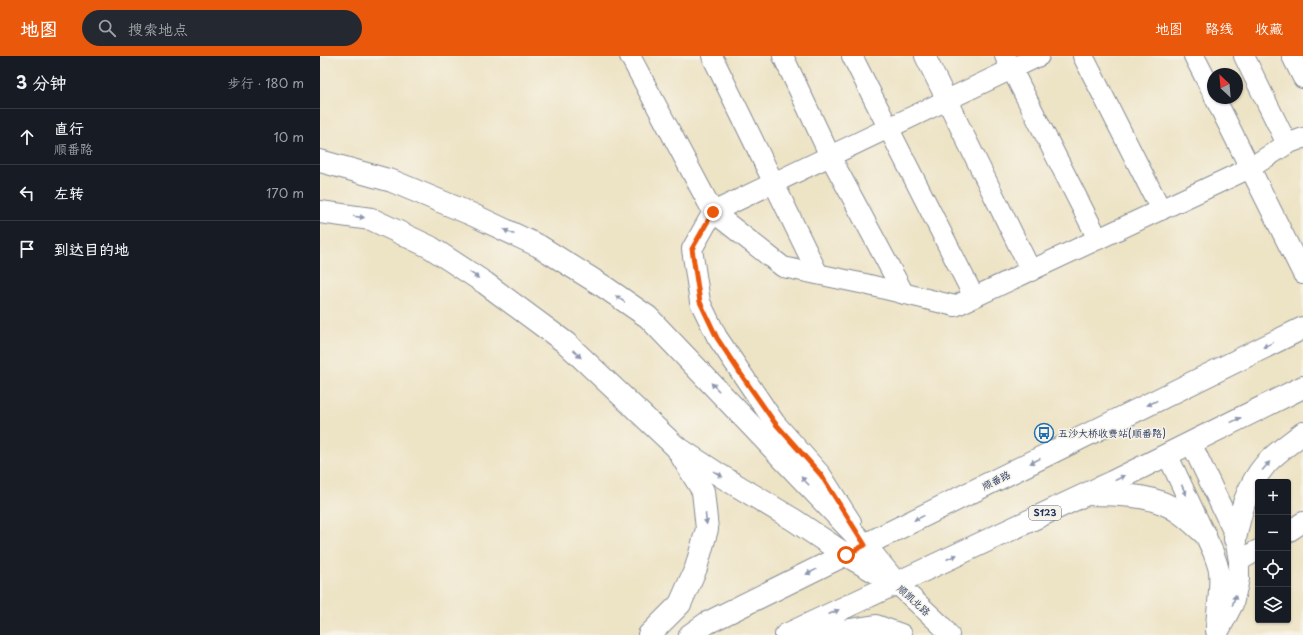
<!DOCTYPE html>
<html lang="zh">
<head>
<meta charset="utf-8">
<style>
	body { margin:0; font-family:"Playpen Sans","LXGW WenKai TC",sans-serif; background:#242831; color:#f1f3f6 }
	.controls { position:absolute; right:12px; bottom:12px; display:grid; overflow:hidden; border-radius:4px; box-shadow:0 1px 3px #0004 }
	.controls button { width:36px; height:36px; display:grid; place-items:center; padding:0; border:0; border-bottom:1px solid #363941; background:#171b24; color:#f1f3f6; font:20px sans-serif }
	.compass { position:absolute; left:887px; top:12px; width:36px; height:36px; border-radius:50%; background:#171b24; box-shadow:0 1px 3px #0004; rotate:334deg }
	.stop { position:absolute; width:12px; height:12px; margin:-9px; border:3px solid #ea580c; border-radius:50%; background:#fff }
	.stop.end { background:#ea580c; border-color:#fff; box-shadow:0 1px 4px #0008 }
	.list { margin:0; padding:0; list-style:none }
	h2 { display:flex; justify-content:space-between; align-items:center; height:52px; margin:0; padding:0 16px; font-size:17px }
	h2 small { font-size:13px; font-weight:400; color:#9ea1a6 }
	.list li { display:grid; grid-template-columns:26px 1fr auto; gap:12px; align-items:center; box-sizing:border-box; height:56px; padding:0 16px; border-top:1px solid #363941 }
	.list b { display:block; font-size:15px; white-space:nowrap }
	.list p { margin:0; font-size:13px; white-space:nowrap; color:#9ea1a6 }
	.list em { font-size:13px; font-style:normal; color:#9ea1a6 }
	.icon { flex:none; width:22px; height:22px; fill:none; stroke:currentColor; stroke-width:2; stroke-linecap:round; stroke-linejoin:round }
	.map { position:relative; flex:none; width:983px; height:579px; overflow:hidden }
	header { display:flex; align-items:center; gap:24px; box-sizing:border-box; height:56px; padding:0 20px; background:#ea580c; color:#fff }
	header strong { font-size:19px }
	nav { display:flex; gap:22px; margin-inline-start:auto; font-size:14px }
	.search { width:280px; height:36px; background:#242831; display:flex; align-items:center; gap:10px; box-sizing:border-box; padding:0 14px; border-radius:22px; color:#9ea1a6; font-size:15px }
	main { display:flex }
	aside { flex:1; background:#171b24 }
	.map>svg:first-child { display:block }
	.lines { fill:none; stroke-linecap:round; stroke-linejoin:round }
	.minor-casing { stroke:#848992; stroke-width:22 }
	.major-casing { stroke:#848992; stroke-width:24 }
	.highway-casing { stroke:#848992; stroke-width:24 }
	.minor { stroke:#fff; stroke-width:20 }
	.major { stroke:#fff; stroke-width:22 }
	.highway { stroke:#fff; stroke-width:22 }
	.oneway { fill:#8d97ae }
	.route { stroke:#ea580c; stroke-width:5 }
	.labels { text-anchor:middle; stroke-width:3; stroke-linejoin:round; paint-order:stroke }
	.shield { fill:#f7f3e8; stroke:#5d6a87; stroke-width:1 }
	.shield-label { font-size:9px; font-weight:bold; fill:#1b2f5e }
	.poi-label { font-size:10px; fill:#1b2f5e; stroke:#f7f3e8; text-anchor:start }
	.street-label { font-size:10px; fill:#1b2f5e; stroke:#f7f3e8 }
</style>
</head>
<body>
<header>
<strong>地图</strong>
<div class="search"><svg class="icon" aria-label="search" viewBox="0 0 24 24"><circle cx="10" cy="10" r="6"/><path d="M15 15l6 6"/></svg>搜索地点</div>
<nav><a>地图</a><a>路线</a><a>收藏</a></nav>
</header>
<main>
<aside>
<h2>3 分钟<small>步行 · 180 m</small></h2>
<ul class="list">
<li><svg class="icon" aria-label="ahead" viewBox="0 0 24 24"><path d="M12 20V5M6 11l6-6 6 6"/></svg><div><b>直行</b><p>顺番路</p></div><em>10 m</em></li>
<li><svg class="icon" aria-label="left" viewBox="0 0 24 24"><path d="M17 20v-9H6M10 6l-5 5 5 5"/></svg><div><b>左转</b></div><em>170 m</em></li>
<li><svg class="icon" aria-label="arrive" viewBox="0 0 24 24"><path d="M6 21V4h12l-3 4 3 4H6"/></svg><div><b>到达目的地</b></div></li>
</ul>
</aside>
<div class="map">
<svg width="983" height="579" viewBox="0 0 983 579">
	<rect width="100%" height="100%" fill="#f7f3e8"/>
	<filter id="ink" filterUnits="userSpaceOnUse"><feTurbulence type="fractalNoise" baseFrequency=".025" numOctaves="2"/><feDisplacementMap in="SourceGraphic" scale="8" xChannelSelector="R" yChannelSelector="G"/><feConvolveMatrix kernelMatrix="1 2 1 2 8 2 1 2 1" color-interpolation-filters="sRGB"/></filter>
	<filter id="wash" filterUnits="userSpaceOnUse"><feTurbulence type="fractalNoise" baseFrequency=".012" numOctaves="4" result="noise"/><feDisplacementMap in="SourceGraphic" scale="16" xChannelSelector="R" yChannelSelector="G"/><feGaussianBlur stdDeviation="0.9" result="paint"/><feColorMatrix in="noise" values="0 0 0 0 0 0 0 0 0 0 0 0 0 0 0 0 0 1.4 0 .05"/><feComposite in="paint" operator="in"/></filter>
	<g filter="url(#wash)">
		<rect width="100%" height="100%" fill="#ede3c5"/>
	</g>
	<g filter="url(#ink)">
		<g class="lines">
			<defs>
				<g id="minor">
					<polyline points="310,0 393,156 463,211 545,228 635,250 930,112 967,88 983,82"/>
					<polyline points="392,0 498,218"/>
					<polyline points="463,0 510,100 584,238"/>
					<polyline points="532,0 654,241"/>
					<polyline points="605,0 711,215"/>
					<polyline points="685,0 778,183"/>
					<polyline points="763,0 841,154"/>
					<polyline points="874,0 893,37"/>
					<polyline points="924,0 967,88"/>
					<polyline points="972,0 983,22"/>
					<polyline points="895,42 983,218"/>
					<polyline points="871,387 914,477 919,505 919,523 913,548 897,579"/>
					<path d="M 847,398 L 893,496 C 895,502 898,509 899,515 C 901,535 896,555 896,575"/>
					<polyline points="531,466 501,419 455,367 397,281 380,246 372,193 393,156 719,0"/>
					<polyline points="968,476 983,466"/>
					<polyline points="919,505 938,494"/>
					<polyline points="576,527 621,569 629,579"/>
				</g>
				<g id="major">
					<path d="M 768,438 C 800,439 832,437 859,456 C 868,462 877,471 885,478"/>
					<path d="M 915,483 C 920,457 927,430 945,409 C 954,398 972,386 983,377"/>
					<polyline points="370,579 387,567 983,272"/>
					<polyline points="466,579 792,426 983,331"/>
					<polyline points="497,579 556,570 581,579"/>
				</g>
				<g id="highway">
					<polyline points="0,105 72,125 151,158 219,190 283,230 328,261 545,489 576,527"/>
					<polyline points="0,156 51,163 110,191 165,227 246,287 355,390 401,420 474,464 526,499 566,522"/>
					<polyline points="329,579 360,548 376,512 387,473 383,435 359,396"/>
				</g>
			</defs>
			<use href="#minor" class="minor-casing"/>
			<use href="#major" class="major-casing"/>
			<use href="#highway" class="highway-casing"/>
			<use href="#minor" class="minor"/>
			<use href="#major" class="major"/>
			<use href="#highway" class="highway"/>
		</g>
		<defs><path id="oneway-solid" d="M-6-.8H1V-3.2L6.5 0L1 3.2V.8H-6Z"/></defs>
		<g class="oneway">
			<use href="#oneway-solid" transform="translate(39 161) rotate(7)"/>
			<use href="#oneway-solid" transform="translate(189 176) rotate(-155)"/>
			<use href="#oneway-solid" transform="translate(154 219) rotate(34)"/>
			<use href="#oneway-solid" transform="translate(300 243) rotate(-145)"/>
			<use href="#oneway-solid" transform="translate(948 289) rotate(154)"/>
			<use href="#oneway-solid" transform="translate(257 298) rotate(43)"/>
			<use href="#oneway-solid" transform="translate(395 331) rotate(-134)"/>
			<use href="#oneway-solid" transform="translate(832 347) rotate(154)"/>
			<use href="#oneway-solid" transform="translate(916 364) rotate(-26)"/>
			<use href="#oneway-solid" transform="translate(715 405) rotate(154)"/>
			<use href="#oneway-solid" transform="translate(946 410) rotate(-49)"/>
			<use href="#oneway-solid" transform="translate(398 418) rotate(33)"/>
			<use href="#oneway-solid" transform="translate(800 422) rotate(-26)"/>
			<use href="#oneway-solid" transform="translate(485 425) rotate(-134)"/>
			<use href="#oneway-solid" transform="translate(864 434) rotate(65)"/>
			<use href="#oneway-solid" transform="translate(599 462) rotate(154)"/>
			<use href="#oneway-solid" transform="translate(386 463) rotate(84)"/>
			<use href="#oneway-solid" transform="translate(632 501) rotate(-25)"/>
			<use href="#oneway-solid" transform="translate(491 516) rotate(154)"/>
			<use href="#oneway-solid" transform="translate(914 544) rotate(-74)"/>
			<use href="#oneway-solid" transform="translate(514 556) rotate(-25)"/>
		</g>
	</g>
	<g class="lines" filter="url(#ink)">
		<polyline class="route" points="393,156 372,193 380,246 397,282 418,314 455,367 501,419 545,489 526,499"/>
	</g>
	<defs>
		<symbol id="bus-ring" viewBox="-11 -11 22 22"><circle r="9.5" fill="#f7f3e8" stroke="#1f6fb2" stroke-width="1.5"/><path d="M-5-6H5V4H4V6H2V4H-2V6H-4V4H-5ZM-3.5-4V0h7V-4ZM-3.5 1.2v1.5H-2V1.2ZM2 1.2v1.5H3.5V1.2Z" fill="#1f6fb2"/></symbol>
	</defs>
	<g fill-rule="evenodd">
		<use href="#bus-ring" x="713" y="366" width="22" height="22"/>
	</g>
	<g class="labels">
		<rect class="shield" x="709" y="450" width="32" height="14" rx="3"/>
		<g class="shield-label">
			<text x="725" y="460">S123</text>
		</g>
		<g class="poi-label">
			<text x="738" y="381">五沙大桥收费站(顺番路)</text>
		</g>
		<g class="street-label">
			<text transform="translate(676 424) rotate(-26)" y="4">顺番路</text>
			<text transform="translate(594 544) rotate(42)" y="4">顺凯北路</text>
		</g>
	</g>
</svg>
<div class="controls">
<button>+</button>
<button>−</button>
<button><svg class="icon" aria-label="locate" viewBox="0 0 24 24"><circle cx="12" cy="12" r="6"/><path d="M12 2v4M12 18v4M2 12h4M18 12h4"/></svg></button>
<button><svg class="icon" aria-label="layers" viewBox="0 0 24 24"><path d="M12 4l9 5-9 5-9-5zM3 14l9 5 9-5"/></svg></button>
</div>
<svg class="compass" viewBox="-18 -18 36 36"><path d="M0-13l5 13h-10z" fill="#e53935"/><path d="M0 13l5-13h-10z" fill="#9ea1a6"/></svg>
<div class="stop" style="left:526px;top:499px"></div>
<div class="stop end" style="left:393px;top:156px"></div>
</div>
</main>
</body>
</html>
